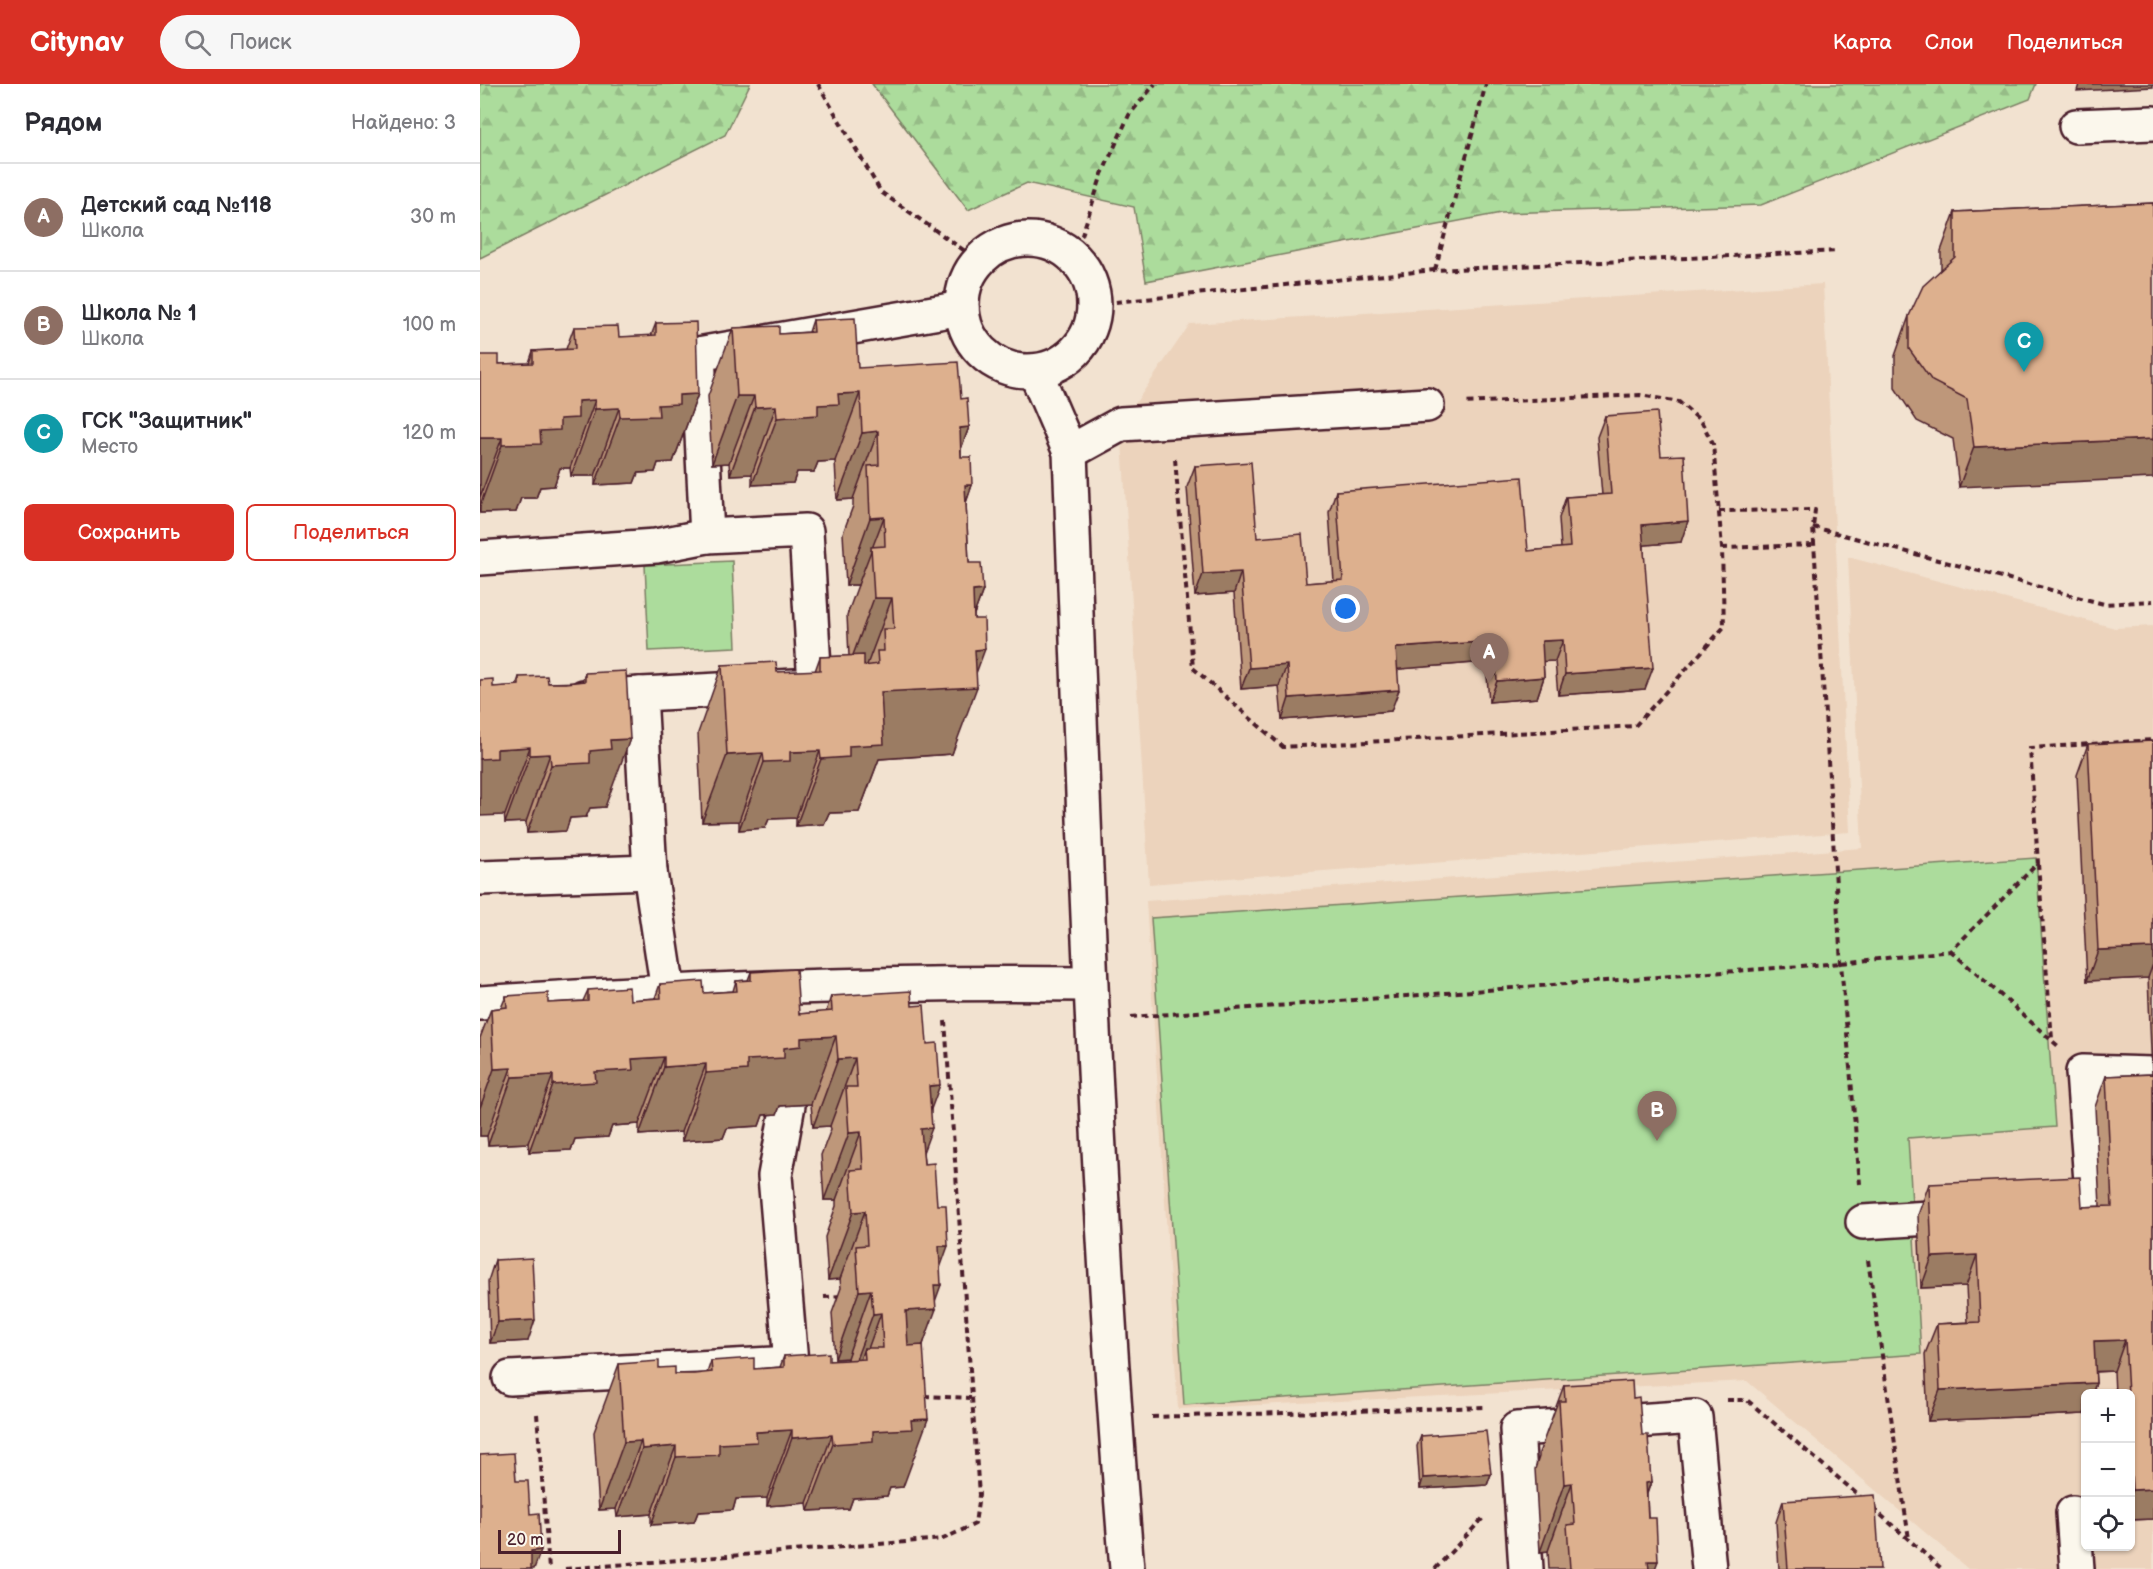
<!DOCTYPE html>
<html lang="ru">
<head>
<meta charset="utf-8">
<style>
	body { margin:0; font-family:"Balsamiq Sans",sans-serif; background:#f7f7f7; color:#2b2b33 }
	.controls { position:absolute; right:18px; bottom:18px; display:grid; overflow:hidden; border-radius:9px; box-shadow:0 2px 4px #0004 }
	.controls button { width:54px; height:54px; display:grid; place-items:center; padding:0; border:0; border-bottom:2px solid #e1e1e2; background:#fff; color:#2b2b33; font:30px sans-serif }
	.scale { position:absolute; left:18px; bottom:15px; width:123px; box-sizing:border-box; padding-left:6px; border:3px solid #4a1f2b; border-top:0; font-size:16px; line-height:21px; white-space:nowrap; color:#4a1f2b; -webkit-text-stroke:4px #fbf7ec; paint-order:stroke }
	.you { position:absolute; left:866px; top:525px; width:21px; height:21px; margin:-15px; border:4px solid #fff; border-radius:50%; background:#1a73e8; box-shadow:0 0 0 9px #1a73e833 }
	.badge { display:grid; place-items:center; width:39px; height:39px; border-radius:50%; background:#d93025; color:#fff; font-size:20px; font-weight:700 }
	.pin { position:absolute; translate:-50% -50px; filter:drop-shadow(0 2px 3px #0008) }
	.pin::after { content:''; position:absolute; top:32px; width:21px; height:18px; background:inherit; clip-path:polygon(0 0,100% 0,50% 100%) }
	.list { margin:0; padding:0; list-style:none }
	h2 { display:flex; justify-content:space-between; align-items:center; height:78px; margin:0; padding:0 24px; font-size:26px }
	h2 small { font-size:20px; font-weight:400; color:#7c7c81 }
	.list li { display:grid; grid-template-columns:39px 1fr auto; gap:18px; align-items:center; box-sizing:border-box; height:108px; padding:0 24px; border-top:2px solid #e1e1e2 }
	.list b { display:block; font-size:22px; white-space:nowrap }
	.list p { margin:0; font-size:20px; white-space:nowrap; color:#7c7c81 }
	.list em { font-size:20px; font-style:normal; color:#7c7c81 }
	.actions { display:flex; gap:12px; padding:18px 24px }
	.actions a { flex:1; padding:14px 0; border:2px solid #d93025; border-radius:9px; text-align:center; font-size:21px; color:#d93025 }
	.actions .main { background:#d93025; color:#fff }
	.icon { flex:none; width:33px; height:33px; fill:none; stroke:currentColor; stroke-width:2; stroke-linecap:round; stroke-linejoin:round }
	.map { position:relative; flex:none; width:1673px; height:1485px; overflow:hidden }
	header { display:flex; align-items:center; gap:36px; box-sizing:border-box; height:84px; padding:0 30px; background:#d93025; color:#fff }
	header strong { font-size:28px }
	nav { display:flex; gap:33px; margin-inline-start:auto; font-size:21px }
	.search { width:420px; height:54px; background:#f7f7f7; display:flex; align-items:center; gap:15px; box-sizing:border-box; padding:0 21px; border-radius:33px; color:#7c7c81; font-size:22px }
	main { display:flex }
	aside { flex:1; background:#fff }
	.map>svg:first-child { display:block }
	.built { fill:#ecd3bc; fill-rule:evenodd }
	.forest { fill:url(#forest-firs); stroke:#7b7e64; stroke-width:1.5 }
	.park { fill:#acdc9c; stroke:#7b7e64; stroke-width:1.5 }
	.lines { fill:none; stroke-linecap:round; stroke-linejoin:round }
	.minor-casing { stroke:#4a1f2b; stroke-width:38 }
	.path { stroke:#4a1f2b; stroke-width:4; stroke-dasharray:6 4.5; stroke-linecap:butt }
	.minor { stroke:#fbf7ec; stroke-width:33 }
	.wall { fill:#be977a; stroke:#4a1f2b; stroke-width:1.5 }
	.shaded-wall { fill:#9b7b63; stroke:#4a1f2b; stroke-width:1.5 }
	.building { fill:#ddb08e; stroke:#4a1f2b; stroke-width:1.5 }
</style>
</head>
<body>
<header>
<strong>Citynav</strong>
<div class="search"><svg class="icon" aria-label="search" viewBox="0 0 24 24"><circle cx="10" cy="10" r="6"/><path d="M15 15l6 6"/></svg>Поиск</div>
<nav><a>Карта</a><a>Слои</a><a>Поделиться</a></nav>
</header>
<main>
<aside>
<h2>Рядом<small>Найдено: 3</small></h2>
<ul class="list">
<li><span class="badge" style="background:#8d6e63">A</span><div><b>Детский сад №118</b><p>Школа</p></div><em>30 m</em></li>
<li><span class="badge" style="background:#8d6e63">B</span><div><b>Школа № 1</b><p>Школа</p></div><em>100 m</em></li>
<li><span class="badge" style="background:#0f9aa8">C</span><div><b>ГСК &quot;Защитник&quot;</b><p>Место</p></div><em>120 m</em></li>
</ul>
<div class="actions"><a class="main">Сохранить</a><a>Поделиться</a></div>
</aside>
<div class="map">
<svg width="1673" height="1485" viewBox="0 0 1673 1485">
	<defs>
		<pattern id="forest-firs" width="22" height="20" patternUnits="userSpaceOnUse" patternTransform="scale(1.5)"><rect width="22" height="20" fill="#acdc9c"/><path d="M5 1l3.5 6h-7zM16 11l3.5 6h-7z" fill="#96bc87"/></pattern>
	</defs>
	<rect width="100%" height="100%" fill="#f2e2d0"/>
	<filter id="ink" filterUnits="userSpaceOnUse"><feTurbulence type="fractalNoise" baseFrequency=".0167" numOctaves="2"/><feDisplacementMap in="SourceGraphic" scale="12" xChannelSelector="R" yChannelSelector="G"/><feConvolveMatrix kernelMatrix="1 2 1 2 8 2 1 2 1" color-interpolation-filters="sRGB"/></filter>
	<g filter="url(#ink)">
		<g class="built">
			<polygon points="1343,200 1370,748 669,800 641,340 710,240"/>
			<path d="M 1368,473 L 1635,544 L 1673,542 L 1673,1485 L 1488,1485 L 1267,1297 L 698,1325 L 666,817 L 1382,764 ZM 1606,1310 L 1650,1310 L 1650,1462 L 1606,1462 Z"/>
		</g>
		<g class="forest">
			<polygon points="0,0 270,0 245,51 0,174"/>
			<polygon points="392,0 1556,0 1550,15 1281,121 1021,129 666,197 654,123 547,99 488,126"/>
		</g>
		<g class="park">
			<polygon points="252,477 256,563 169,567 165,481"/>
			<polygon points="1556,774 1575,1043 1428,1054 1441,1270 704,1321 671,834"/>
		</g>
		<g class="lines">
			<defs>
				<g id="minor">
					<polyline points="1596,42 1673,39"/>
					<circle cx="548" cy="221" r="66"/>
					<path d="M 555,287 L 590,368 C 604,740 616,1113 647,1485"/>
					<polyline points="590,368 641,340 947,321"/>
					<polyline points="0,474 176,462 227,452 218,270 482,224"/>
					<polyline points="160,610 170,788 188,907"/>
					<polyline points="104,613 335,601 326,447 227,452"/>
					<polyline points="0,794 170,788"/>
					<path d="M 0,919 C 203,905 406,897 610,900"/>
					<polyline points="1570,1127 1613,1125 1603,988 1672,990"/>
					<polyline points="1383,1138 1483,1132"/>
					<polyline points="30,1294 311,1279 295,1092 308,1021"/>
					<polyline points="1593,1429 1597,1485"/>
					<polyline points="1046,1485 1037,1345 1215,1333 1229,1485"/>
				</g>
			</defs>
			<use href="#minor" class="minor-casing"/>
			<g class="path">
				<polyline points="338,0 401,108 499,177"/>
				<polyline points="588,168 602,151 622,90 649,31 675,0"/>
				<polyline points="955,186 1006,0"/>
				<polyline points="615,220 955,186 1357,167"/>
				<polyline points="695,375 713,584 803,663 1155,642 1244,543 1242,464 1233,360 1221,337 1199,318 1160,311 983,319"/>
				<polyline points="1239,427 1335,426 1333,443 1361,879 1380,1100"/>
				<polyline points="1333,443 1624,520 1673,517"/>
				<polyline points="1242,464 1334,461"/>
				<polyline points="1558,780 1572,955"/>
				<polyline points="1471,867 1578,962"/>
				<polyline points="651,933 1361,879 1471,867 1558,779 1550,664 1673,656"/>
				<polyline points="1388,1176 1429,1455"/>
				<polyline points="344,1213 361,1212"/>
				<polyline points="444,1312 491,1314"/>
				<polyline points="1247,1316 1267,1316 1383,1415"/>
				<polyline points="57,1330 69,1485"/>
				<polyline points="672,1333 1006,1323"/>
				<polyline points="1393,1424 1462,1485"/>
				<polyline points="85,1485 463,1455 495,1440 499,1411 465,937"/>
				<polyline points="955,1485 1004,1433"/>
			</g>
			<use href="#minor" class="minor"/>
		</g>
		<g class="wall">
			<polygon points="1673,119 1479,403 1473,355 1437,337 1415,304 1415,272 1429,232 1461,186 1461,167 1475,128"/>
			<polygon points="333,236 378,284 481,315 489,343 481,365 481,373 492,401 486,419 489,479 503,506 494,530 496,590 472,670 399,675 379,728 349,729 344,740 316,742 316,734 289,735 285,744 259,746 259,737 222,738 218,649 242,581 297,588 335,587 340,573 369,572 367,531 378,501 366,501 363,449 373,422 373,415 357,416 355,377 338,378 334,388 317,388 313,399 272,401 272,390 250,391 249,379 232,380 228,312 253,244 299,250 329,248"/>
			<polygon points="176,239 218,310 193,378 178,379 175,388 158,389 154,399 115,401 115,392 91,392 90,384 80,384 74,402 60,403 56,414 41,414 36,428 0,429 0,271 19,280 49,279 53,267 86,265 94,243 139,253 171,252"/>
			<polygon points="1125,332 1181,372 1201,458 1164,461 1165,605 1078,611 1075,577 1063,577 1064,593 1057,614 1009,618 1006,578 918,585 911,627 802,636 799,602 761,605 754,509 715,512 707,403 715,382 777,454 826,499 854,497 849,428 856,407 1048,467 1081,464 1079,434 1086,413 1122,411 1117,353"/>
			<polygon points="105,589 125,723 110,724 106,733 90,734 86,747 47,749 46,738 25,739 13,603 36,602 39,593 68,599 102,598"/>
			<polygon points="1673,657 1673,1435 1650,1436 1650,1310 1635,1310 1634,1287 1615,1288 1616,1299 1612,1310 1605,1310 1604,1330 1448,1337 1445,1270 1457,1240 1488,1238 1486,1202 1441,1204 1438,1131 1449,1100 1602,1123 1620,1122 1615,1023 1626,992 1672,990 1668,894 1607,897 1597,691 1608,660"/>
			<polygon points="271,888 319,930 346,928 351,912 432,922 451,1027 443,1067 444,1080 460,1184 455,1217 443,1261 423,1403 410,1404 407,1412 373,1414 369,1425 328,1427 327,1419 287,1422 287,1414 256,1415 253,1426 218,1428 214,1438 171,1441 171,1430 137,1433 136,1425 119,1426 114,1348 139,1280 179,1284 195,1290 227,1289 231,1277 274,1285 300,1283 304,1272 349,1277 367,1276 367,1274 355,1275 352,1229 361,1204 360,1195 348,1196 345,1153 356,1122 356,1116 344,1116 341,1071 351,1045 350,1042 333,1043 331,1020 300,1022 297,1030 283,1031 279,1042 247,1044 243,1054 202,1057 201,1048 159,1051 159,1040 132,1042 128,1053 95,1055 91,1066 49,1068 48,1059 8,1061 7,1052 0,1052 0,954 11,925 21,924 26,912 68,919 103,917 108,906 150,916 175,914 180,900 224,909 253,907 256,897 268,896"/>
			<polygon points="15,1176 48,1257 10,1259 8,1197"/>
			<polygon points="1084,1301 1153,1314 1171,1398 1167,1410 1168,1434 1175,1485 1069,1485 1068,1467 1060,1468 1055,1385 1059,1373 1059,1369"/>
			<polygon points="941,1352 1011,1390 1007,1401 940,1405 937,1362"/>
			<polygon points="1303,1417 1400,1485 1299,1485 1296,1438"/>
		</g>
		<g class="shaded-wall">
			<polygon points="1599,0 1673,0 1673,3 1597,7"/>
			<polygon points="380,309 355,377 338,378 334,388 317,388 313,399 272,401 297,334 338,321 358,310"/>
			<polygon points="218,310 193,378 178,379 175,388 158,389 154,399 115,401 140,333 199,311"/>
			<polygon points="257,312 274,312 249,379 232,380"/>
			<polygon points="115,316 90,384 80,384 74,402 60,403 56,414 41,414 36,428 0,429 0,422 22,361 60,347 98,317"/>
			<polygon points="296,322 272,390 250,391 275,323"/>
			<polygon points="139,324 115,392 91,392 115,325"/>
			<polygon points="489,343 464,411 480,344"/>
			<polygon points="398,347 373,415 357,416 382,349"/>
			<polygon points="0,354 22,354 0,413"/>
			<polygon points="1673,355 1673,394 1479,403 1494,363"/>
			<polygon points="485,401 492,401 468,469"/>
			<polygon points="404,433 378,501 366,501 390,434"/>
			<polygon points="1208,437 1201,458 1155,462 1162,441"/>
			<polygon points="761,488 754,509 715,512 723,490"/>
			<polygon points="503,506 478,574 493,507"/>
			<polygon points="394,514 412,514 387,581 369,582"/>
			<polygon points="1083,556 1075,577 1054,578 1062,557"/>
			<polygon points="1014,557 1006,578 909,586 916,564"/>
			<polygon points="505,565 491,603 497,603 472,670 399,675 379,728 349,729 344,740 316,742 341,675 369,662 401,608 495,566"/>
			<polygon points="807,581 799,602 761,605 769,584"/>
			<polygon points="1173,584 1165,605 1078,611 1085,590"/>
			<polygon points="1064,593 1057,614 1009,618 1017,597"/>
			<polygon points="919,606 911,627 802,636 809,614"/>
			<polygon points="150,655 125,723 110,724 106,733 90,734 86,747 47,749 71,681 110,667 130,656"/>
			<polygon points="50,663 25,731 0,732 0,675 17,665"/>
			<polygon points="340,667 316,734 289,735 285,744 259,746 284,678 310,668"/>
			<polygon points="283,669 259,737 222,738 247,671"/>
			<polygon points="70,670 46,738 25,739 50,671"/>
			<polygon points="1673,864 1673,880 1668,894 1607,897 1618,866"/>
			<polygon points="356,952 331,1020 300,1022 297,1030 283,1031 279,1042 247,1044 243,1054 202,1057 226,989 304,964 321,954"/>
			<polygon points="184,973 159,1040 132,1042 128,1053 95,1055 91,1066 49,1068 73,1001 152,975"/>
			<polygon points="375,974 350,1042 333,1043 358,975"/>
			<polygon points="226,980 201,1048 159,1051 184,983"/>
			<polygon points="31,984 7,1052 0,1052 0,1024 14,985"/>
			<polygon points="73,991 48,1059 8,1061 32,993"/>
			<polygon points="460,1001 444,1044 452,1044 427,1112 449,1002"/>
			<polygon points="381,1048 356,1116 344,1116 369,1049"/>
			<polygon points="385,1127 360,1195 348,1196 373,1128"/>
			<polygon points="459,1162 468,1162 445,1226 454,1201 461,1201 452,1226 456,1225 431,1293 401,1294 426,1227"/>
			<polygon points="1497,1171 1486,1202 1441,1204 1452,1173"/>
			<polygon points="391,1206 367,1274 355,1275 379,1207"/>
			<polygon points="401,1229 385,1273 384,1264 373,1297 368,1297 393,1230"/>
			<polygon points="55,1236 48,1257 10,1259 18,1238"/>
			<polygon points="1645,1256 1634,1287 1602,1288 1614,1257"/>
			<polygon points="1616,1299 1612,1310 1605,1310 1605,1327 1604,1330 1448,1337 1460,1306"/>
			<polygon points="448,1335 423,1403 410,1404 407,1412 373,1414 369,1425 328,1427 353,1360 393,1347 431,1336"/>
			<polygon points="312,1346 287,1414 256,1415 253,1426 218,1428 214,1438 171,1441 196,1373 276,1348"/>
			<polygon points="352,1351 327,1419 287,1422 312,1354"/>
			<polygon points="161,1357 136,1425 119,1426 144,1358"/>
			<polygon points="196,1362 171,1430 137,1433 162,1365"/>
			<polygon points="1011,1390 1007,1401 940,1405 943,1394"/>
			<polygon points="1171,1398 1146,1466 1166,1399"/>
			<polygon points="1092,1399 1068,1467 1060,1468 1084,1400"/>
			<polygon points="1673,1405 1673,1435 1650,1436 1650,1411 1652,1406"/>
			<polygon points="61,1466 54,1485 44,1485 51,1467"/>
			<polygon points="1168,1477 1178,1477 1175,1485 1166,1485"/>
		</g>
		<g class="building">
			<polygon points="1673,119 1673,355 1494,363 1487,315 1452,297 1429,265 1429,232 1443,202 1475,173 1475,128"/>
			<polygon points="375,234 378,284 478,278 481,315 487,314 489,343 480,344 481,373 491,373 492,401 485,401 489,479 501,479 503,506 493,507 494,535 504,535 505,565 495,566 497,603 401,608 404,660 369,662 369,673 341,675 340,667 310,668 310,677 284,678 283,669 247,671 242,581 296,578 297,588 340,586 340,573 384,571 384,582 398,580 397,567 404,567 403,545 414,545 412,514 394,514 391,463 405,462 404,433 390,434 388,382 399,381 398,347 382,349 380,309 358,310 359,320 338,321 338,331 297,334 296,322 275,323 274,312 257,312 253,244 299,242 299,250 334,248 333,236"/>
			<polygon points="216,238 218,310 199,311 199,320 178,321 179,332 140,333 139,324 115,325 115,316 98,317 98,334 80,335 80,346 60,347 61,360 22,361 22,354 0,354 0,271 19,271 19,280 53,279 53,267 95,265 94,243 138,242 139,253 176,251 176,239"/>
			<polygon points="1177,328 1181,372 1204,371 1208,437 1162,441 1173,584 1085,590 1083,556 1062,557 1064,593 1017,597 1014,557 916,564 919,606 809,614 807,581 769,584 761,488 723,490 715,382 771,378 777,454 822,450 826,499 863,496 856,407 1042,393 1048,467 1090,463 1086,413 1131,410 1125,332"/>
			<polygon points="146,587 150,655 130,656 131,665 110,667 110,679 71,681 70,670 50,671 50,663 17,665 17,674 0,675 0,596 13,595 13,603 39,601 39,593 67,592 68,599 86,599 105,597 105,589"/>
			<polygon points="1673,657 1673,864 1618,866 1608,660"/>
			<polygon points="316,885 319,930 352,927 351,912 431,907 432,922 444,921 447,960 457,959 460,1001 449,1002 452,1044 441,1045 444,1080 454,1079 457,1121 466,1121 468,1162 459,1162 461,1201 454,1201 456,1225 426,1227 428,1262 443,1261 448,1335 431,1336 432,1345 393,1347 393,1357 353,1360 352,1351 312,1354 312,1346 276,1348 277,1358 239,1360 239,1371 196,1373 196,1362 162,1365 161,1357 144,1358 139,1280 179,1277 179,1284 195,1283 195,1290 214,1290 232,1288 231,1277 274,1274 274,1285 304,1283 304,1272 349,1269 349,1277 385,1275 384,1264 403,1264 401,1229 393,1230 391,1206 379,1207 376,1162 387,1161 385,1127 373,1128 370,1086 383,1085 381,1048 369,1049 366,1003 377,1003 375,974 358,975 356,952 321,954 321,962 304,964 304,974 267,976 267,986 226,989 226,980 184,983 184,973 152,975 153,986 115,988 116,998 73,1001 73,991 32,993 31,984 14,985 11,925 27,923 26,912 68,909 68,919 108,917 108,906 149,903 150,916 181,914 180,900 223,897 224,909 257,907 256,897 271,896 271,888"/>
			<polygon points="1673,990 1673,1405 1652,1406 1650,1371 1650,1310 1648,1310 1645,1256 1614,1257 1616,1299 1460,1306 1457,1240 1500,1238 1497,1171 1452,1173 1449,1100 1600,1093 1602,1123 1632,1122 1626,992"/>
			<polygon points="52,1174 55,1236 18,1238 15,1176"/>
			<polygon points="1152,1297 1153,1314 1159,1313 1162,1351 1168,1351 1171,1398 1166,1399 1168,1434 1176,1434 1178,1477 1168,1477 1169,1485 1090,1485 1087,1441 1095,1440 1092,1399 1084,1400 1079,1317 1085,1317 1084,1301"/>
			<polygon points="1006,1347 1011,1390 943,1394 941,1352"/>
			<polygon points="34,1369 36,1397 48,1397 50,1430 59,1429 61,1466 51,1467 51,1485 0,1485 0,1371"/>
			<polygon points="1395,1411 1400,1485 1308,1485 1303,1417"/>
		</g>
	</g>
</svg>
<div class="controls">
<button>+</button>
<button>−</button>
<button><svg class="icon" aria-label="locate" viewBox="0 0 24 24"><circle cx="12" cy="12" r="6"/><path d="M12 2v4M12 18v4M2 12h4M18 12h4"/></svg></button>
</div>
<div class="scale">20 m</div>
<div class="you"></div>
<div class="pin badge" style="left:1009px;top:599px;background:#8d6e63">A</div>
<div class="pin badge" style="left:1177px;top:1057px;background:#8d6e63">B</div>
<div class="pin badge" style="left:1544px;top:288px;background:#0f9aa8">C</div>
</div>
</main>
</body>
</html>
